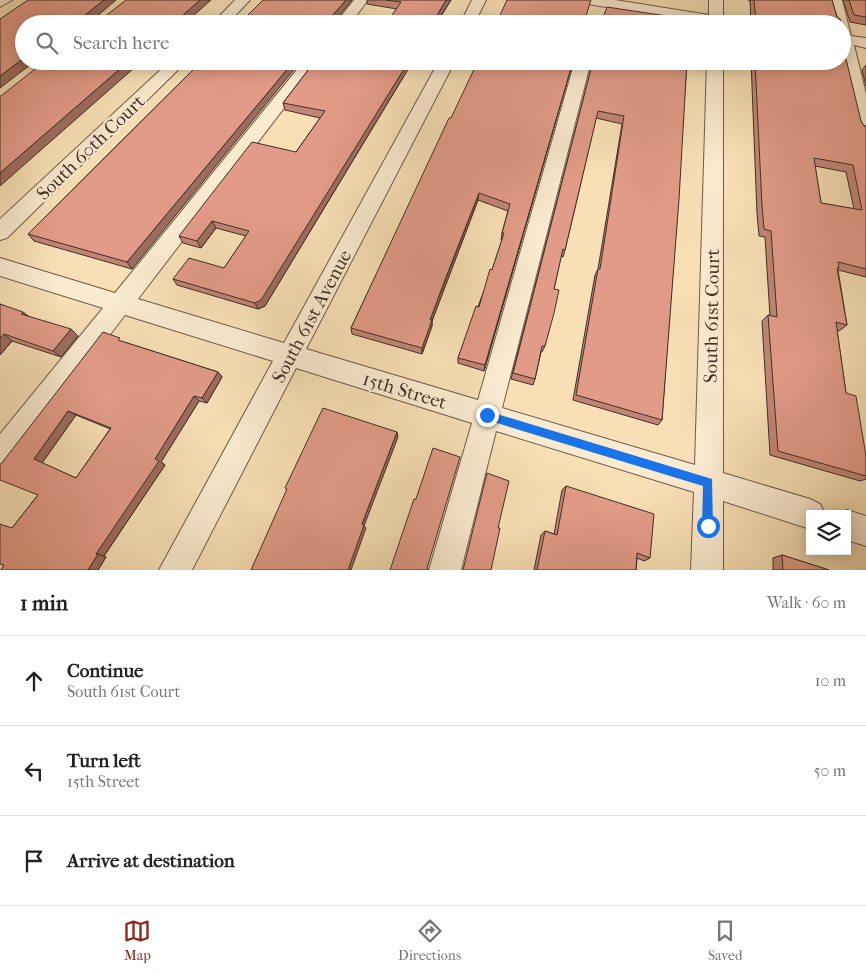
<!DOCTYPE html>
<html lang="en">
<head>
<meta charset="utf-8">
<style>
	body { margin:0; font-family:"IM FELL French Canon",serif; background:#f6f6f6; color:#222 }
	.controls { position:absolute; right:15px; bottom:15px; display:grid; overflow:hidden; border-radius:0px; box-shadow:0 2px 12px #0003 }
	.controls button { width:45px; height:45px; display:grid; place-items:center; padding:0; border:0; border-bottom:1px solid #e0e0e0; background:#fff; color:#222; font:25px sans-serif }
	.stop { position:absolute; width:15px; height:15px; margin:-11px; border:4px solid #1a73e8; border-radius:50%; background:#fff }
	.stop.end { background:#1a73e8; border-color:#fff; box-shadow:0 1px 5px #0008 }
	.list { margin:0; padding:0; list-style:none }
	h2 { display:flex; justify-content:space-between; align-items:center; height:65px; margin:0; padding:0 20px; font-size:21px }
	h2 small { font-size:16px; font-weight:400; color:#767676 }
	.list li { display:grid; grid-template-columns:32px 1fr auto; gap:15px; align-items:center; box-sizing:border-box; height:90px; padding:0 20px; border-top:1px solid #e0e0e0 }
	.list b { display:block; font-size:19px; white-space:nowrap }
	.list p { margin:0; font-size:16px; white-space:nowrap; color:#767676 }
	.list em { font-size:16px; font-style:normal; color:#767676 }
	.icon { flex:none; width:28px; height:28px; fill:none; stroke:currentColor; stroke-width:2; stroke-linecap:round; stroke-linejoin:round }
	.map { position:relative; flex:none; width:866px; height:570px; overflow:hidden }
	.search { position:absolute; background:#fff; box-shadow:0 2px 12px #0003; left:15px; right:15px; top:15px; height:55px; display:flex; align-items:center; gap:12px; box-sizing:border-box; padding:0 18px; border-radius:28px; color:#767676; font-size:19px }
	.sheet { height:335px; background:#fff }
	nav { display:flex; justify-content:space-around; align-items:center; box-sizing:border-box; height:70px; border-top:1px solid #e0e0e0; background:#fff; font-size:14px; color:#767676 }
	nav a { display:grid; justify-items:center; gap:2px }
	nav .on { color:#8f2418 }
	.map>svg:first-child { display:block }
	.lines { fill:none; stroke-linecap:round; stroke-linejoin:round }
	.minor-casing { stroke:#6c5b4a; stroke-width:2 }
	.minor { fill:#faeacf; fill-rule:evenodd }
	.wall { fill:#c28575; stroke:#3e2f26; fill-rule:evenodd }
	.shaded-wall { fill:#9e6c5f; stroke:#3e2f26 }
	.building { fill:#e29b88; stroke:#3e2f26; fill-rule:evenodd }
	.route { fill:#1a73e8 }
	.labels { text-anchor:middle; stroke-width:4.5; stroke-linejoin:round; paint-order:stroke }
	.street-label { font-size:19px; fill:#3e2f26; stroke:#faeacf }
</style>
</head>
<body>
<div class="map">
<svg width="866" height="570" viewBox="0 0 866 570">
	<rect width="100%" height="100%" fill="#f8dfb5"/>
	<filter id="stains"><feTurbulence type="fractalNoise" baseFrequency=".004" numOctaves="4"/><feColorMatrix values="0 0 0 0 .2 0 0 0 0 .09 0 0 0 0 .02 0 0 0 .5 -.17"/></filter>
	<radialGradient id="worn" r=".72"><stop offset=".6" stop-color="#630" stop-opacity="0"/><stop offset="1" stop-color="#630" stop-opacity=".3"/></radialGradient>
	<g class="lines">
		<defs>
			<g id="minor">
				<polygon points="0,0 12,0 0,7"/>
				<polygon points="235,0 250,0 227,24 212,24"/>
				<polygon points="354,0 368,0 350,24 335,24"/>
				<polygon points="472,0 486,0 474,24 460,24"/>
				<polygon points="581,0 615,0 709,15 709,0 723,0 723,17 746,21 748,24 709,24 588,4"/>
				<polygon points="828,0 842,0 851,36 866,38 866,48 854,45 866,94 866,134 860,132 857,128 842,61 842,24 834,24"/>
				<polygon points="170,61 187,61 7,238 0,240 0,219"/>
				<polygon points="304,61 320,61 138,299 284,343 439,61 455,61 306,349 478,400 575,61 591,61 502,408 695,465 707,61 723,61 723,473 810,499 820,504 825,514 810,514 810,529 723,501 723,570 691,570 694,492 496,431 461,570 429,570 472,423 296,368 192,570 159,570 273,361 125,315 10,466 0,470 0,434 103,308 0,276 0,258 115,293"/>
				<polygon points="847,510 866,516 866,546 847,540 847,514 838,514"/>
			</g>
		</defs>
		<use href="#minor" class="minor-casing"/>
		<use href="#minor" class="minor"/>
	</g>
	<g class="wall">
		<polygon points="367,0 451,0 436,24 386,24 397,9 367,4"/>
		<polygon points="748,0 832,0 837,17 841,20 839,24 751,24 750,0"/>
		<polygon points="843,0 866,0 866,25 850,22"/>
		<polygon points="202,61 132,269 34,241 28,234"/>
		<polygon points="315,61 413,61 265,306 258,309 177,285 173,279 224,268 246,236 216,228 201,248 183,243 179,236 296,152 320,118 285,110 283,103"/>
		<polygon points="573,61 484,371 458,363 458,358 492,270 502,240 501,240 502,233 508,211 478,200 446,284 432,321 432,326 422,354 352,334 351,328 451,118"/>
		<polygon points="593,61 687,61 662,420 658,425 573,400 595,275 598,269 622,124 596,118 565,250 563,257 561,256 554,289 545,346 542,352 541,352 535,379 533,385 511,379"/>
		<path d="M 751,61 L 842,61 L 861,121 L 864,126 L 866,126 L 866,277 L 838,270 L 847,325 L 839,331 L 837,330 L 846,393 L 866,456 L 866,479 L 860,481 L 770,455 L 762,321 L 768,315 L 770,316 L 765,237 L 759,236 L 757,213 ZM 815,166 L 846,172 L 854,209 L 821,203 Z"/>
		<polygon points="866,65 866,86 862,70"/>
		<polygon points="0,304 29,317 78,336 61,357 12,341 0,355"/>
		<path d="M 124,342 L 218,372 L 222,377 L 207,403 L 199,401 L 161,462 L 165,465 L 104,556 L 106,557 L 98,570 L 1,570 L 4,565 L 12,528 L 38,495 L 1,464 ZM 76,415 L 110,429 L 76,478 L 42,463 Z"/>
		<polygon points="566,486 650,558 644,561 637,558 636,570 534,570 541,535 545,531 554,534 562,490"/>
		<polygon points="782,555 829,570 773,570 773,558"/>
	</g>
	<g class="shaded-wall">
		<polygon points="104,0 116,0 89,23 85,18 85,15"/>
		<polygon points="200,0 211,0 184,24 173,24"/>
		<polygon points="346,0 352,0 335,21 335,24 330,24 332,16"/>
		<polygon points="446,0 451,0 436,24 432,24"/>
		<polygon points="24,58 24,61 35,61 0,88 0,76"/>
		<polygon points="129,61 142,61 0,186 0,173"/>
		<polygon points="294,61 301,61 132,269 127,262"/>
		<polygon points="409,61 413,61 265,306 258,309 255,303"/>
		<polygon points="573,61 484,371 485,365"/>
		<polygon points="479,193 478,200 446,284 432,321 432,326 422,354 422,348 430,320"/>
		<polygon points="212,221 216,228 201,248 197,241"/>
		<polygon points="23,312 31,318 21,314"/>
		<polygon points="71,329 78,336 61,357 53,351"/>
		<polygon points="4,334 12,341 0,355 0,338"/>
		<polygon points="218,372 222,377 207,403 202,398"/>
		<polygon points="194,396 199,401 161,462 165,465 104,556 96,554"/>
		<polygon points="68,411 76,415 42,463 34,459"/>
		<polygon points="397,432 398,437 364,526 366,528 351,570 348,570 362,524"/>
		<polygon points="98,554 106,557 98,570 88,570"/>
	</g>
	<g class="building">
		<polygon points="28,0 104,0 85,15 85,18 103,18 126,0 200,0 173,24 24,24 24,58 0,76 0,19"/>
		<polygon points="263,0 346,0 332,16 334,19 330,24 239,24"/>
		<polygon points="386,0 446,0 432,24 386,24 401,2"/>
		<polygon points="507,0 591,0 586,16 588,19 603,18 607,7 687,19 688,24 496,24"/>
		<polygon points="754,0 832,0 837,17 841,20 814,16 815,24 756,24"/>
		<polygon points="849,0 866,0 866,17 854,15"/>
		<path d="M 842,59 L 846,59 L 861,121 L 864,126 L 866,126 L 866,269 L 838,262 L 839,268 L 837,268 L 847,325 L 836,322 L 846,393 L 856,396 L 866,456 L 866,476 L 778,451 L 768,315 L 777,317 L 771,231 L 764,229 L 762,206 L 755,61 L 842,61 ZM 814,158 L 853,165 L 862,210 L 821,203 Z"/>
		<polygon points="45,61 129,61 0,173 0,96 1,96"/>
		<polygon points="202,61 294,61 127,262 28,234"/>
		<polygon points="315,61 409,61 261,300 255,303 173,279 189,258 224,268 249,231 212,221 197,241 179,236 252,142 296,152 325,111 283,103"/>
		<polygon points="478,61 573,61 485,365 458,358 476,306 479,307 490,269 492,270 504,233 502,233 510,204 479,193 446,277 430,320 432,320 422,348 351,328 449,118 451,118"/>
		<polygon points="593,61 687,61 679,199 662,420 576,395 598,269 600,269 624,116 598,111 565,250 563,249 554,289 559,290 554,313 545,346 542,346 535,379 513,373"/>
		<polygon points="0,304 23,312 21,314 71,329 53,351 4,334 0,338"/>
		<path d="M 103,332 L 120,338 L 118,340 L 218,372 L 202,398 L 194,396 L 155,459 L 159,461 L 96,554 L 98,554 L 88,570 L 1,570 L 4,565 L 0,564 L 0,524 L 12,528 L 38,495 L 0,480 L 0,464 L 1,464 ZM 68,411 L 111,428 L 76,478 L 34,459 Z"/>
		<polygon points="323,408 397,432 362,524 364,525 348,570 251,570 287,489 285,488"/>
		<polygon points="433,448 460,457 427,568 428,570 390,570 414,499 416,499"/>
		<polygon points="487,473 509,481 498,528 500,528 491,570 463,570"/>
		<polygon points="566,486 654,514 650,558 637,553 636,570 537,570 545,531 557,535"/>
		<polygon points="782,555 829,570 783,570"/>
	</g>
	<polygon class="route" points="487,411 712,479 713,526 712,529 708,531 704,529 702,526 703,486 487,420 482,415"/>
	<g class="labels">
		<g class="street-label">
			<text transform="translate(90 147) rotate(-44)" y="7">South 60th Court</text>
			<text transform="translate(311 316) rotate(-62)" y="7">South 61st Avenue</text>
			<text transform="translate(711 316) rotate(-89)" y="7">South 61st Court</text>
			<text transform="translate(405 390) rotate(17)" y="7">15th Street</text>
		</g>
	</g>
	<rect width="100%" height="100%" filter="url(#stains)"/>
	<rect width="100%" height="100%" fill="url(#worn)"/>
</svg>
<div class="controls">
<button><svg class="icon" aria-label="layers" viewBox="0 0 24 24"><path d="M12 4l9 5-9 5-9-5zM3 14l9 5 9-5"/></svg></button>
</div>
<div class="stop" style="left:708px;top:526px"></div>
<div class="stop end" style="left:487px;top:415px"></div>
<div class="search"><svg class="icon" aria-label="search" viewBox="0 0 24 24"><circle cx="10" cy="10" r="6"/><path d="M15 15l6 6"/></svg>Search here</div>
</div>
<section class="sheet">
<h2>1 min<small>Walk · 60 m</small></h2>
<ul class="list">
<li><svg class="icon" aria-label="ahead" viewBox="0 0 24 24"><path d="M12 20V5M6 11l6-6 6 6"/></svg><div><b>Continue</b><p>South 61st Court</p></div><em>10 m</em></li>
<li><svg class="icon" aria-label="left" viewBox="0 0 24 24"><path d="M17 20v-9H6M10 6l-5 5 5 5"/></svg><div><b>Turn left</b><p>15th Street</p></div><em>50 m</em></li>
<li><svg class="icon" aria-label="arrive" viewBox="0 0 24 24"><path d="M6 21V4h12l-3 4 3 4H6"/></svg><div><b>Arrive at destination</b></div></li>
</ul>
</section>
<nav>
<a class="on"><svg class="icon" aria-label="map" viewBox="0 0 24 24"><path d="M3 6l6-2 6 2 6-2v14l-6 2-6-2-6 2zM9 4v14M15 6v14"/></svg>Map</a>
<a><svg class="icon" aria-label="directions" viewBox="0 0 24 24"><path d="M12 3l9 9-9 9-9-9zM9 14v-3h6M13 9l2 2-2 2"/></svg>Directions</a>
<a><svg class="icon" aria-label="saved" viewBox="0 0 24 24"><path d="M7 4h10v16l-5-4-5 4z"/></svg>Saved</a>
</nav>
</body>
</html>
